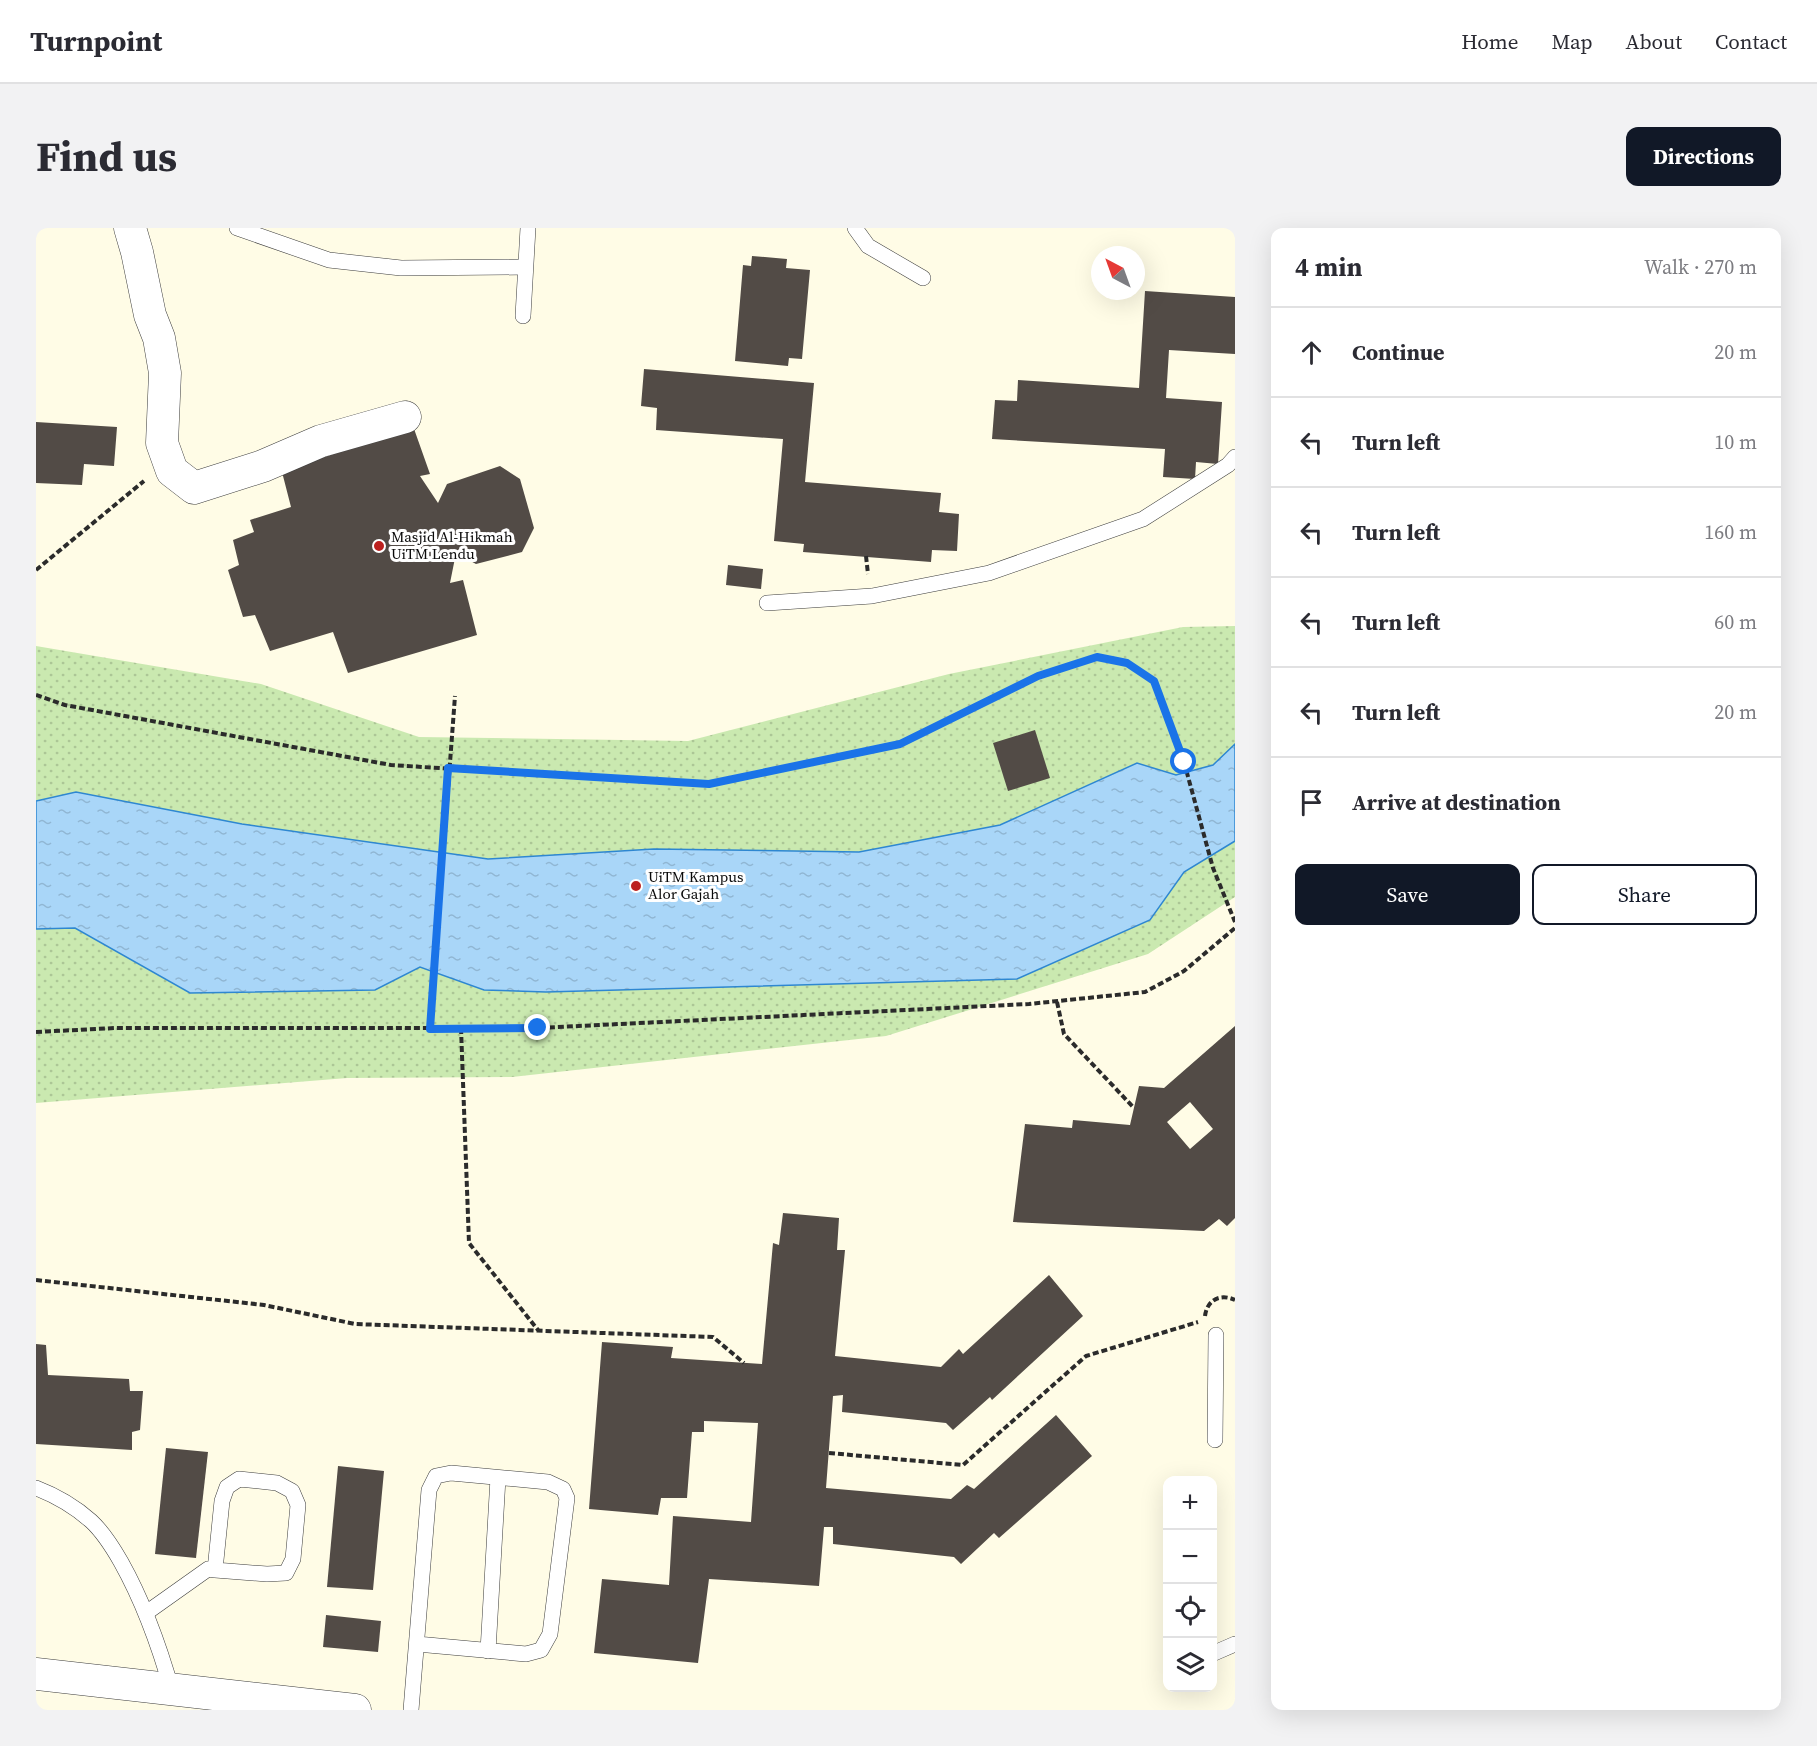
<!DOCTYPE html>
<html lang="en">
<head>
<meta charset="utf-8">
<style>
	body { margin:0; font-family:"Source Serif 4",serif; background:#f2f2f3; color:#2b2b33 }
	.controls { position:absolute; right:18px; bottom:18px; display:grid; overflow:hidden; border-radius:12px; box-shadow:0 6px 24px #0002 }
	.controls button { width:54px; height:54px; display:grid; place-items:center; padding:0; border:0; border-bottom:2px solid #e1e1e2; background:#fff; color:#2b2b33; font:30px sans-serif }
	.compass { position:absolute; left:1055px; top:18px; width:54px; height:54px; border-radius:50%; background:#fff; box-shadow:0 6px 24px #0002; rotate:319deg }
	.stop { position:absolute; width:18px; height:18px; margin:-14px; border:4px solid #1a73e8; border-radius:50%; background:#fff }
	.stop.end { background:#1a73e8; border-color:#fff; box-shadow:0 2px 6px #0008 }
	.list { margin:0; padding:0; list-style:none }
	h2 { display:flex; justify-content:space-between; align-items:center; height:78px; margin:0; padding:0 24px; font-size:26px }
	h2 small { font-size:20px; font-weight:400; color:#7c7c81 }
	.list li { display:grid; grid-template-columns:39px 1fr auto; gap:18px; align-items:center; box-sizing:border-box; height:90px; padding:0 24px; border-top:2px solid #e1e1e2 }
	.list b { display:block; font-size:22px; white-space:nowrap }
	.list em { font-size:20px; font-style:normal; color:#7c7c81 }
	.actions { display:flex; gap:12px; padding:18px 24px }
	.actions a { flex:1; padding:14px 0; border:2px solid #111827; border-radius:12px; text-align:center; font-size:21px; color:#111827 }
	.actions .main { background:#111827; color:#fff }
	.icon { flex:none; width:33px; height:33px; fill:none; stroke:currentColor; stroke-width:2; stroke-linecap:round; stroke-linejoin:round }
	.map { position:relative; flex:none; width:1199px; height:1482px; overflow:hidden; border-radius:12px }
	header { display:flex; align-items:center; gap:36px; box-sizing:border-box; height:84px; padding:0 30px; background:#fff; border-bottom:2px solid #e1e1e2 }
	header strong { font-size:28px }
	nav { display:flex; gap:33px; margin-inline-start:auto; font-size:21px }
	.intro { display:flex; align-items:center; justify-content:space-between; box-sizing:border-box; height:144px; padding:0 36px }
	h1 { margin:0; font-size:42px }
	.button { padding:15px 27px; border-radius:12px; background:#111827; color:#fff; font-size:21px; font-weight:700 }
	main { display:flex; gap:36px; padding:0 36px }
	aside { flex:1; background:#fff; border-radius:12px; box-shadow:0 6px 24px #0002 }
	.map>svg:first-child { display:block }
	.park { fill:url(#park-dots) }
	.water { fill:url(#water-ripples); stroke:#2e87d1; stroke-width:1.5 }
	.building { fill:#524b46; fill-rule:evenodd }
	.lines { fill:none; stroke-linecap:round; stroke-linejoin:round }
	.service-casing { stroke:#3c3c3c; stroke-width:16 }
	.minor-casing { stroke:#3c3c3c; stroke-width:33 }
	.path { stroke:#2b2b2b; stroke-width:4; stroke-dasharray:6 3; stroke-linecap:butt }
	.service { stroke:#fff; stroke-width:15 }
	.minor { stroke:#fff; stroke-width:32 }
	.route { stroke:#1a73e8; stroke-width:8 }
	.poi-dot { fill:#bc211f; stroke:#fff; stroke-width:2 }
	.labels { text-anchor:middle; stroke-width:6; stroke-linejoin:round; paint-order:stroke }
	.poi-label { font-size:15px; fill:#090909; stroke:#fff; text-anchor:start }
</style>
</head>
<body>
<header>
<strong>Turnpoint</strong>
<nav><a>Home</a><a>Map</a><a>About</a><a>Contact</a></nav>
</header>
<div class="intro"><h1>Find us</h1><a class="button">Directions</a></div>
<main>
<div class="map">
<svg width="1199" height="1482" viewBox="0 0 1199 1482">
	<defs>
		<pattern id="park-dots" width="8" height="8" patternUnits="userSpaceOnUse" patternTransform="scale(1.5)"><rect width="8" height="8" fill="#cae9b0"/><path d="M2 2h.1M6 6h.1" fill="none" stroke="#acc696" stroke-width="1.8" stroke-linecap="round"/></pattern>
		<pattern id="water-ripples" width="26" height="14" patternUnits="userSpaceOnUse" patternTransform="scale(1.5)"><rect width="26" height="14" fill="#a9d6f8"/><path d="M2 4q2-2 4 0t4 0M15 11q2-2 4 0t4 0" fill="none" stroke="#90b6d3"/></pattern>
	</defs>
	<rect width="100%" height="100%" fill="#fffce6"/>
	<polygon class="park" points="1199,398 1199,669 1112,726 850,808 476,849 311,850 0,875 0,418 225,456 383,509 652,513 913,446 1147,399"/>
	<polygon class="water" points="1199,516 1199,613 1148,644 1114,692 981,751 510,764 448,762 384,739 339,762 154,765 39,700 0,701 0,573 40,564 206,596 452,631 618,621 823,624 964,597 1101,535 1140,547 1177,537"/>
	<g class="building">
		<polygon points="716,28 751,31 750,40 774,42 766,131 753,130 752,138 699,133 707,37 715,38"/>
		<polygon points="1109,63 1199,69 1199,126 1133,122 1130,170 1186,174 1182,236 1160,234 1159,251 1127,249 1129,221 956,211 959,172 981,173 982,152 1103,160"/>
		<polygon points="608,141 778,155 769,254 905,265 903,284 923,286 921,323 896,322 895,334 767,324 768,316 738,313 747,211 620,202 621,180 605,178"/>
		<polygon points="0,194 81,199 78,238 48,236 46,257 0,255"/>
		<polygon points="377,198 394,246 384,248 402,275 411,256 464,238 484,251 498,300 486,324 440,336 420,325 414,355 427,352 441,407 312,445 297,404 234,423 219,387 207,389 192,342 203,337 197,312 218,304 214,292 255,279 246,244"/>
		<polygon points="692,337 727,341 725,361 690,357"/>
		<polygon points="999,502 1014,550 972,563 957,515"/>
		<path d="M 1199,798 L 1199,990 L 1191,998 L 1183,991 L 1168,1003 L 977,994 L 989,896 L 1036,900 L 1037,892 L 1094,897 L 1103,858 L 1128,860 ZM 1154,874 L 1177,901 L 1154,921 L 1131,894 Z"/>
		<polygon points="747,985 803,990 801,1022 809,1022 799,1128 905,1139 923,1121 927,1126 1013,1047 1047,1088 956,1172 954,1169 917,1202 910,1195 806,1184 807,1167 797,1168 790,1260 915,1271 931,1257 938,1261 1020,1187 1056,1228 963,1310 958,1305 925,1336 918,1329 797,1316 797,1299 788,1299 783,1358 673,1351 662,1435 558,1425 566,1351 633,1357 637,1288 715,1294 722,1195 668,1193 668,1204 656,1204 651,1270 625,1270 622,1287 553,1281 566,1114 637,1119 635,1130 726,1136 737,1015 743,1017"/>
		<polygon points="0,1116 10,1117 12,1147 93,1151 94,1163 107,1163 104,1202 96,1204 96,1222 0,1216"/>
		<polygon points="130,1220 172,1224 160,1330 119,1326"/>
		<polygon points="302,1238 348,1243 337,1362 291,1359"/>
		<polygon points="290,1387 345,1393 342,1424 287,1419"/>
	</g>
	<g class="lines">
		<defs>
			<g id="service">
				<polyline points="201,0 293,32 365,40 489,39"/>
				<polyline points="819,0 832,18 887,50"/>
				<polyline points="487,88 492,0"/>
				<polyline points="731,375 836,368 953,345 1107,291 1192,237 1199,229"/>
				<polyline points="1179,1212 1180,1107"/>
				<path d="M 0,1260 C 21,1268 38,1278 55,1293 C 67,1304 77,1320 85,1334 C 108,1375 123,1417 136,1463"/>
				<polyline points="110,1385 172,1341 179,1342 231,1346 250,1345 257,1331 262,1277 256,1263 241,1255 203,1251 191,1259 186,1273 179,1342"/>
				<polyline points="452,1423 462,1250"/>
				<polyline points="1176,1426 1199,1416"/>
				<polyline points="375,1482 393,1262 400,1248 415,1245 512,1254 527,1261 531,1270 514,1406 505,1422 490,1426 381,1416"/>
			</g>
			<g id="minor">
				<polyline points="94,0 101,24 114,87 123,110 129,145 126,215 136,243 158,260 227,238 285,213 369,189"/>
				<polyline points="0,1446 319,1482"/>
			</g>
		</defs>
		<use href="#service" class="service-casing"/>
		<use href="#minor" class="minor-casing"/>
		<g class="path">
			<polyline points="830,328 832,346"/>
			<polyline points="0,342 108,253"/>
			<polyline points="0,467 29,477 355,537 673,557 864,516 1001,448 1061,429 1091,435 1118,453 1148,534 1177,640 1199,694"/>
			<polyline points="1021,774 1028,806 1098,880"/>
			<polyline points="425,800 433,1015 502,1102"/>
			<polyline points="394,801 419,468"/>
			<polyline points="0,804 80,800 502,800 993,776 1109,764 1148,743 1199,700"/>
			<polyline points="0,1052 228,1077 319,1096 677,1109 708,1135"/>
			<path d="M 1169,1088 C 1171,1072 1184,1065 1199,1072"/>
			<polyline points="793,1225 927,1237 1050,1128 1162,1094"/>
		</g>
		<use href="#service" class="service"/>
		<use href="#minor" class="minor"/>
	</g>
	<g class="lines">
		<polyline class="route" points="502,800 394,801 412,540 673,556 864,516 1002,448 1061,429 1091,435 1118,453 1148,534"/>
	</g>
	<g class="poi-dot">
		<circle cx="343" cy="318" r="6"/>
		<circle cx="600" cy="658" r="6"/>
	</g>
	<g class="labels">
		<g class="poi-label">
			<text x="355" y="314">Masjid Al-Hikmah<tspan x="355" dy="17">UiTM Lendu</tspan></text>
			<text x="612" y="654">UiTM Kampus<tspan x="612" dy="17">Alor Gajah</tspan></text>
		</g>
	</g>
</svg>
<div class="controls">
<button>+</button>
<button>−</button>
<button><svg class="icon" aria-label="locate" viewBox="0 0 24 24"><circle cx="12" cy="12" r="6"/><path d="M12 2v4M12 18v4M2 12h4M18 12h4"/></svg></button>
<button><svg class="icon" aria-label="layers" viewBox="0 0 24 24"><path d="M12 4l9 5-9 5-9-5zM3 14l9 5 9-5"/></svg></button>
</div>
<svg class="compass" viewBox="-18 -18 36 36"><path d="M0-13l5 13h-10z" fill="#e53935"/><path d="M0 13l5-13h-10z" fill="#7c7c81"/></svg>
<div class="stop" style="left:1148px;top:534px"></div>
<div class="stop end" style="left:502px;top:800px"></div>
</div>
<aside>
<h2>4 min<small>Walk · 270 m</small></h2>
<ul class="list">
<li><svg class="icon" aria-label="ahead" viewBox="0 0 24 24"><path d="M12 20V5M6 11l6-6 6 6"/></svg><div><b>Continue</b></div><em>20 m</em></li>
<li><svg class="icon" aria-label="left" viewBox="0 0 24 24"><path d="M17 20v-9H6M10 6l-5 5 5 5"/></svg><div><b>Turn left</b></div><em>10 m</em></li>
<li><svg class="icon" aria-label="left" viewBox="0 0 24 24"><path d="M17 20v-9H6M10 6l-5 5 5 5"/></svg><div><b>Turn left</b></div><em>160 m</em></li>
<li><svg class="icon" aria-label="left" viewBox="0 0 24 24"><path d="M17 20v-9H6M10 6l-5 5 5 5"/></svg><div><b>Turn left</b></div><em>60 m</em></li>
<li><svg class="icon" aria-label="left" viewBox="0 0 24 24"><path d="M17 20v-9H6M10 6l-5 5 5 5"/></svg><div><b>Turn left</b></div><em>20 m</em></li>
<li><svg class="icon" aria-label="arrive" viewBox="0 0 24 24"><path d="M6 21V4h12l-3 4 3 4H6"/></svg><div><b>Arrive at destination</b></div></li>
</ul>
<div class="actions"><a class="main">Save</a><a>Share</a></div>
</aside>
</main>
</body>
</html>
